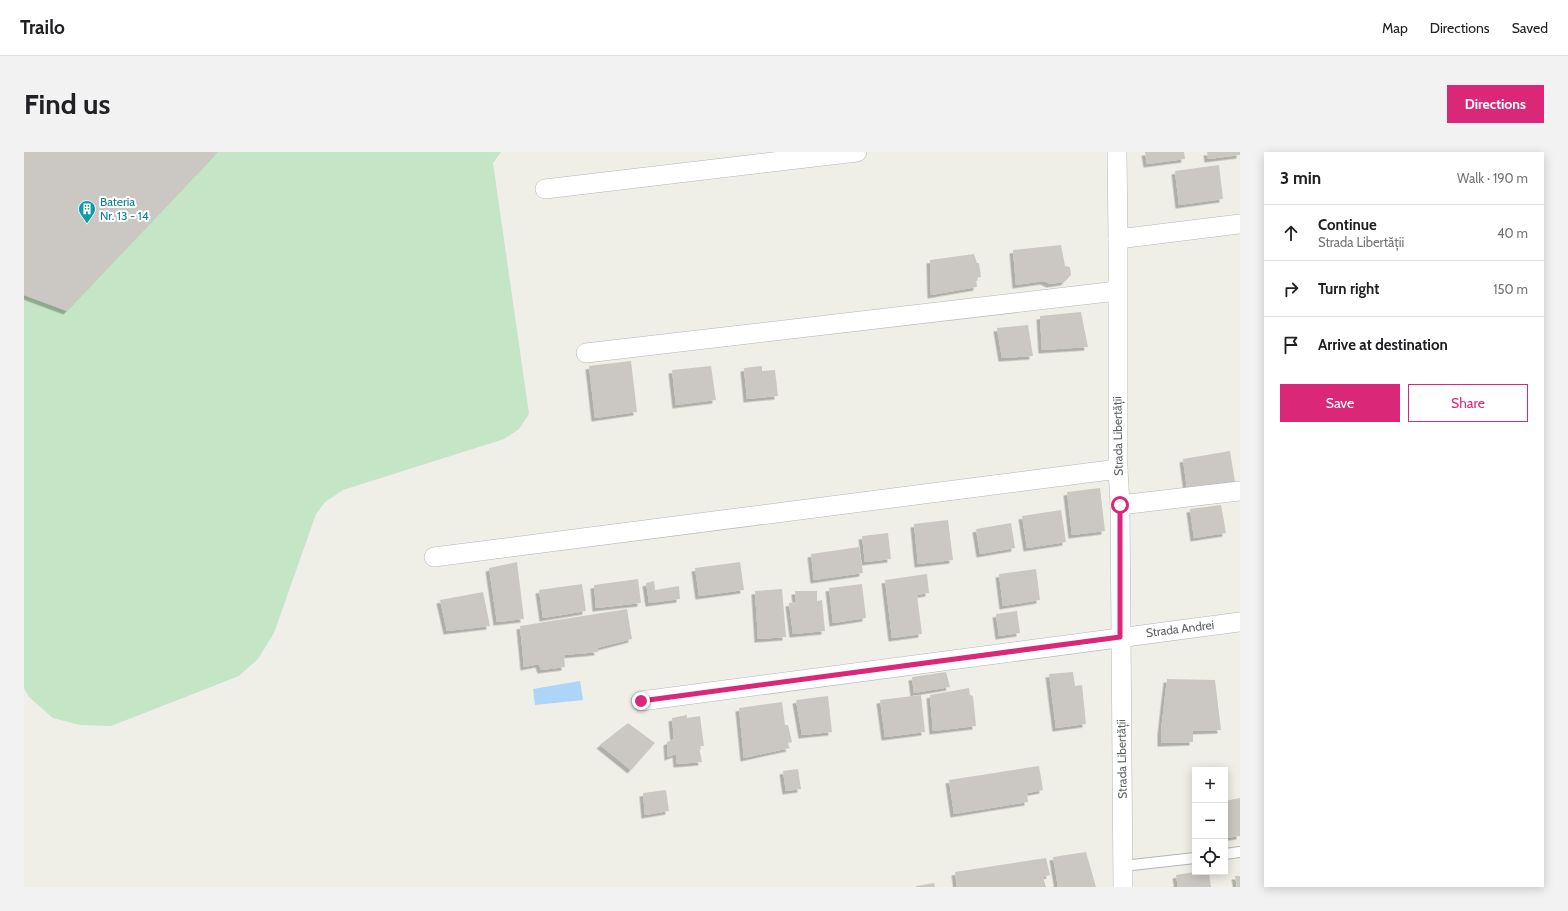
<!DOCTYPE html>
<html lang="en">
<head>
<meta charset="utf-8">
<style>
	body { margin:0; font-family:Cabin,sans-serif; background:#f2f2f2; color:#202124 }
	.controls { position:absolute; right:12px; bottom:12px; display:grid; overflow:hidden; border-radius:0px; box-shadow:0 2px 10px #0003 }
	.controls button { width:36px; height:36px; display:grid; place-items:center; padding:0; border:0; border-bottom:1px solid #e0e0e0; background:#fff; color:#202124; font:20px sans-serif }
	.stop { position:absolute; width:12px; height:12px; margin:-9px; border:3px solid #db2777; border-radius:50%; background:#fff }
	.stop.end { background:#db2777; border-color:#fff; box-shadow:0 1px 4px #0008 }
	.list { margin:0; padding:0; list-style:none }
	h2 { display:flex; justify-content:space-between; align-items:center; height:52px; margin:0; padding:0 16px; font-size:17px }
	h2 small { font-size:13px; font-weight:400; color:#757577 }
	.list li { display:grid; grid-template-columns:26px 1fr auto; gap:12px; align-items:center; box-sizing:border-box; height:56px; padding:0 16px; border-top:1px solid #e0e0e0 }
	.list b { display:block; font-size:15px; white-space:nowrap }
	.list p { margin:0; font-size:13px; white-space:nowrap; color:#757577 }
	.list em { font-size:13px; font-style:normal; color:#757577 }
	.actions { display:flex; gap:8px; padding:12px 16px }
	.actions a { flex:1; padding:9px 0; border:1px solid #db2777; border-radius:0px; text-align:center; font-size:14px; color:#db2777 }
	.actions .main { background:#db2777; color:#fff }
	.icon { flex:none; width:22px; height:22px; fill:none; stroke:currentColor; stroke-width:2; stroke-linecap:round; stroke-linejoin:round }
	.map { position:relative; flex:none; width:1216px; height:735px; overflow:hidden; border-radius:0px }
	header { display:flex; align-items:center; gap:24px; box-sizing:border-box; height:56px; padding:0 20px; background:#fff; border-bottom:1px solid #e0e0e0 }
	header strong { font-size:19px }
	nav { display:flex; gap:22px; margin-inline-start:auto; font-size:14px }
	.intro { display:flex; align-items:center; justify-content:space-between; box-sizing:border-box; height:96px; padding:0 24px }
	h1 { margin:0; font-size:28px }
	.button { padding:10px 18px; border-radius:0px; background:#db2777; color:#fff; font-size:14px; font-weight:700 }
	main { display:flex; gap:24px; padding:0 24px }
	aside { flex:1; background:#fff; border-radius:0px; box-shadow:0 2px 10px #0003 }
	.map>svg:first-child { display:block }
	.green { fill:#c5e5c7 }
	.water { fill:#add4f9 }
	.building { fill:#cbc8c4; filter:url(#shadow) }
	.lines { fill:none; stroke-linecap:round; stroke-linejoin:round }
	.lane-casing { stroke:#b4b6ba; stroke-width:12 }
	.street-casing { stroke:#b4b6ba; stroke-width:20 }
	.lane { stroke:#fff; stroke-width:10 }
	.street { stroke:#fff; stroke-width:19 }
	.route { stroke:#db2777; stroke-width:5 }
	.labels { text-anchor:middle; stroke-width:4; stroke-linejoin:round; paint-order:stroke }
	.culture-label { font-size:12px; fill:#0d838f; stroke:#fff; text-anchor:start }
	.street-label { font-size:12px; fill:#5e6166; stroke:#fff }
</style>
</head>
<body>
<header>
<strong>Trailo</strong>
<nav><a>Map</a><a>Directions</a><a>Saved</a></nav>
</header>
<div class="intro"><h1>Find us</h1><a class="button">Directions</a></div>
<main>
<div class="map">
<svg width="1216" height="735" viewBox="0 0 1216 735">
	<defs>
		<filter id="shadow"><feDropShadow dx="-3.5" dy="3.5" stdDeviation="0" flood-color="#0004"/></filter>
	</defs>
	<rect width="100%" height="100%" fill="#efeee7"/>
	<polygon class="green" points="0,0 477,0 469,11 505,262 495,277 480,287 319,338 301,350 292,362 250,481 234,507 215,524 87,574 56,573 29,566 5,545 0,536"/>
	<polygon class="water" points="556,529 559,548 511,553 509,537"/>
	<g class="building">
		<polygon points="0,0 194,0 43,159 0,143"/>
		<polygon points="1121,0 1160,0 1161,7 1123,12"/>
		<polygon points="1183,0 1216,0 1216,3 1184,7"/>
		<polygon points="1195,13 1199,47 1155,53 1151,19"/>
		<polygon points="1037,93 1041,114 1046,115 1047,123 1040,130 1026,132 1020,129 992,133 989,98"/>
		<polygon points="950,102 953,111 955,111 957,125 952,126 953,135 907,143 906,108"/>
		<polygon points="1057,160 1064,195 1018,198 1016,164"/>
		<polygon points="1004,173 1009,204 978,206 973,176"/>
		<polygon points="607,209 613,260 571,266 565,214"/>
		<polygon points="687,214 692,248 652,253 648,218"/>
		<polygon points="738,214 738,219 751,218 754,244 723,247 720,216"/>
		<polygon points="1206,299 1211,330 1163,337 1159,307"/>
		<polygon points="1076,336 1081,379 1048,383 1043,340"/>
		<polygon points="1197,353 1202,381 1170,386 1166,357"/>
		<polygon points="1037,358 1042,390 1003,396 998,364"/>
		<polygon points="924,368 929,408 894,412 890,372"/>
		<polygon points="987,371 991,396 956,402 952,377"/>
		<polygon points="864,381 867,407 841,410 838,384"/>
		<polygon points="835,395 839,421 790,428 787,402"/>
		<polygon points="493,410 500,467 473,470 465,416"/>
		<polygon points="716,410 720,438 675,444 671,416"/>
		<polygon points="1012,417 1016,448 979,454 975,422"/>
		<polygon points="903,422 905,441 893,443 898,482 868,486 861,428"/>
		<polygon points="614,427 617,451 572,456 570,433"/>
		<polygon points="630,429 631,438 655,434 656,447 625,451 622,431"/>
		<polygon points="558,432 562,459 519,466 515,438"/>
		<polygon points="838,432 842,466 809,471 805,436"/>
		<polygon points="758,437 762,485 734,487 731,439"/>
		<polygon points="771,439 793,439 793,449 798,448 801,479 769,482 765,451 772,450"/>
		<polygon points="459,440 466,474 423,479 416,448"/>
		<polygon points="603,457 608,487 573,496 574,500 540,503 541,515 517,518 515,512 500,515 496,474"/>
		<polygon points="993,459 996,481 975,484 972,462"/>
		<polygon points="922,520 926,535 890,541 888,525"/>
		<polygon points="1049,520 1051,534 1058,533 1062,572 1032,576 1025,522"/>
		<polygon points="1143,527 1191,528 1197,578 1169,579 1169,590 1137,591 1137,579"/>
		<polygon points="945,536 946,543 949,544 952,574 909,579 906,543"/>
		<polygon points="897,543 901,580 861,585 856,548"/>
		<polygon points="804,544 808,580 778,583 772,548"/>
		<polygon points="758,550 761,573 764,573 768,590 763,591 766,596 720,606 715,556"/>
		<polygon points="663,563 663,566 676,564 680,594 675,594 678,610 653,612 652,602 644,605 643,590 650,587 648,566"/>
		<polygon points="604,571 631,591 607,618 576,593"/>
		<polygon points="1015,614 1019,638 1003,641 1004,650 930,662 925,628"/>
		<polygon points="774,617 777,637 762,639 759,619"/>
		<polygon points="642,638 645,659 621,663 619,641"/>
		<polygon points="1216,646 1216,684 1201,686 1201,649"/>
		<polygon points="1062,700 1072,735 1034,735 1029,705"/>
		<polygon points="1022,706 1026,723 1019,725 1022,735 933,735 931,720"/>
		<polygon points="1171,720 1185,720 1187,735 1154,735 1152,723"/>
		<polygon points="1211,724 1216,724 1216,735 1213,735"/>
		<polygon points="910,731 911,735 892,735 892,734"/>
	</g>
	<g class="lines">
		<defs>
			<g id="lane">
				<polyline points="1201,702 1216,700"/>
				<polyline points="1099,714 1171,706"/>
			</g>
			<g id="street">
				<polyline points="1093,0 1094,87 1094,317 1096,353 1099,735"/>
				<polyline points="521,37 833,0"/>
				<polyline points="1094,87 1216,72"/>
				<polyline points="562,201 1093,139"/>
				<polyline points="1096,353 1216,339"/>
				<polyline points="410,405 1094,317"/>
				<polyline points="617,549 1216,470"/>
			</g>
		</defs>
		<use href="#lane" class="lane-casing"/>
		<use href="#street" class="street-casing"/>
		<use href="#lane" class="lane"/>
		<use href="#street" class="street"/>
	</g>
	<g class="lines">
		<polyline class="route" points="617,549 1096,485 1096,353"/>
	</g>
	<defs>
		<symbol id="building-pin" viewBox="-11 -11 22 30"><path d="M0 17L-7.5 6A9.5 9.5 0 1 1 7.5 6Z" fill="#0f9aa8" stroke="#fff"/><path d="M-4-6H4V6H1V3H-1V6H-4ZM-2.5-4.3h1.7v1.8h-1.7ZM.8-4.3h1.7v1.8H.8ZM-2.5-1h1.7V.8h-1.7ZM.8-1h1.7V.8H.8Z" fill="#fff"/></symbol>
	</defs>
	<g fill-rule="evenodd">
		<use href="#building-pin" x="53" y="47" width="20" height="27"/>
	</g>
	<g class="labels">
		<g class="culture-label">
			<text x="76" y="54">Bateria<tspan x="76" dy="14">Nr. 13 - 14</tspan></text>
		</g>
		<g class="street-label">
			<text transform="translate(1094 284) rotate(-91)" y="4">Strada Libertății</text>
			<text transform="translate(1156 477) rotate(-7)" y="4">Strada Andrei</text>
			<text transform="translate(1098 607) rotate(-91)" y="4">Strada Libertății</text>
		</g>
	</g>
</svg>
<div class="controls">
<button>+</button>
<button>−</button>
<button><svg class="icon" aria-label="locate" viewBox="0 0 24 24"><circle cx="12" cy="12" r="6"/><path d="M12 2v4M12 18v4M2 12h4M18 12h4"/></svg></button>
</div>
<div class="stop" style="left:1096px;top:353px"></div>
<div class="stop end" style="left:617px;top:549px"></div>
</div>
<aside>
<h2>3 min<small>Walk · 190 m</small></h2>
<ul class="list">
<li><svg class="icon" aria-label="ahead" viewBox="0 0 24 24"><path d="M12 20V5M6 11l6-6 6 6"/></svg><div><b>Continue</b><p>Strada Libertății</p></div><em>40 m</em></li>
<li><svg class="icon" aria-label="right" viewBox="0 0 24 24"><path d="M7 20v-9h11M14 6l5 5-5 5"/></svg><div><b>Turn right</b></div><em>150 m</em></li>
<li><svg class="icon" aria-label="arrive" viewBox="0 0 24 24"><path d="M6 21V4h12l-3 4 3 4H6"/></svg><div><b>Arrive at destination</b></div></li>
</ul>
<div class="actions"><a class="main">Save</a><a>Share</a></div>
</aside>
</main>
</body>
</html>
